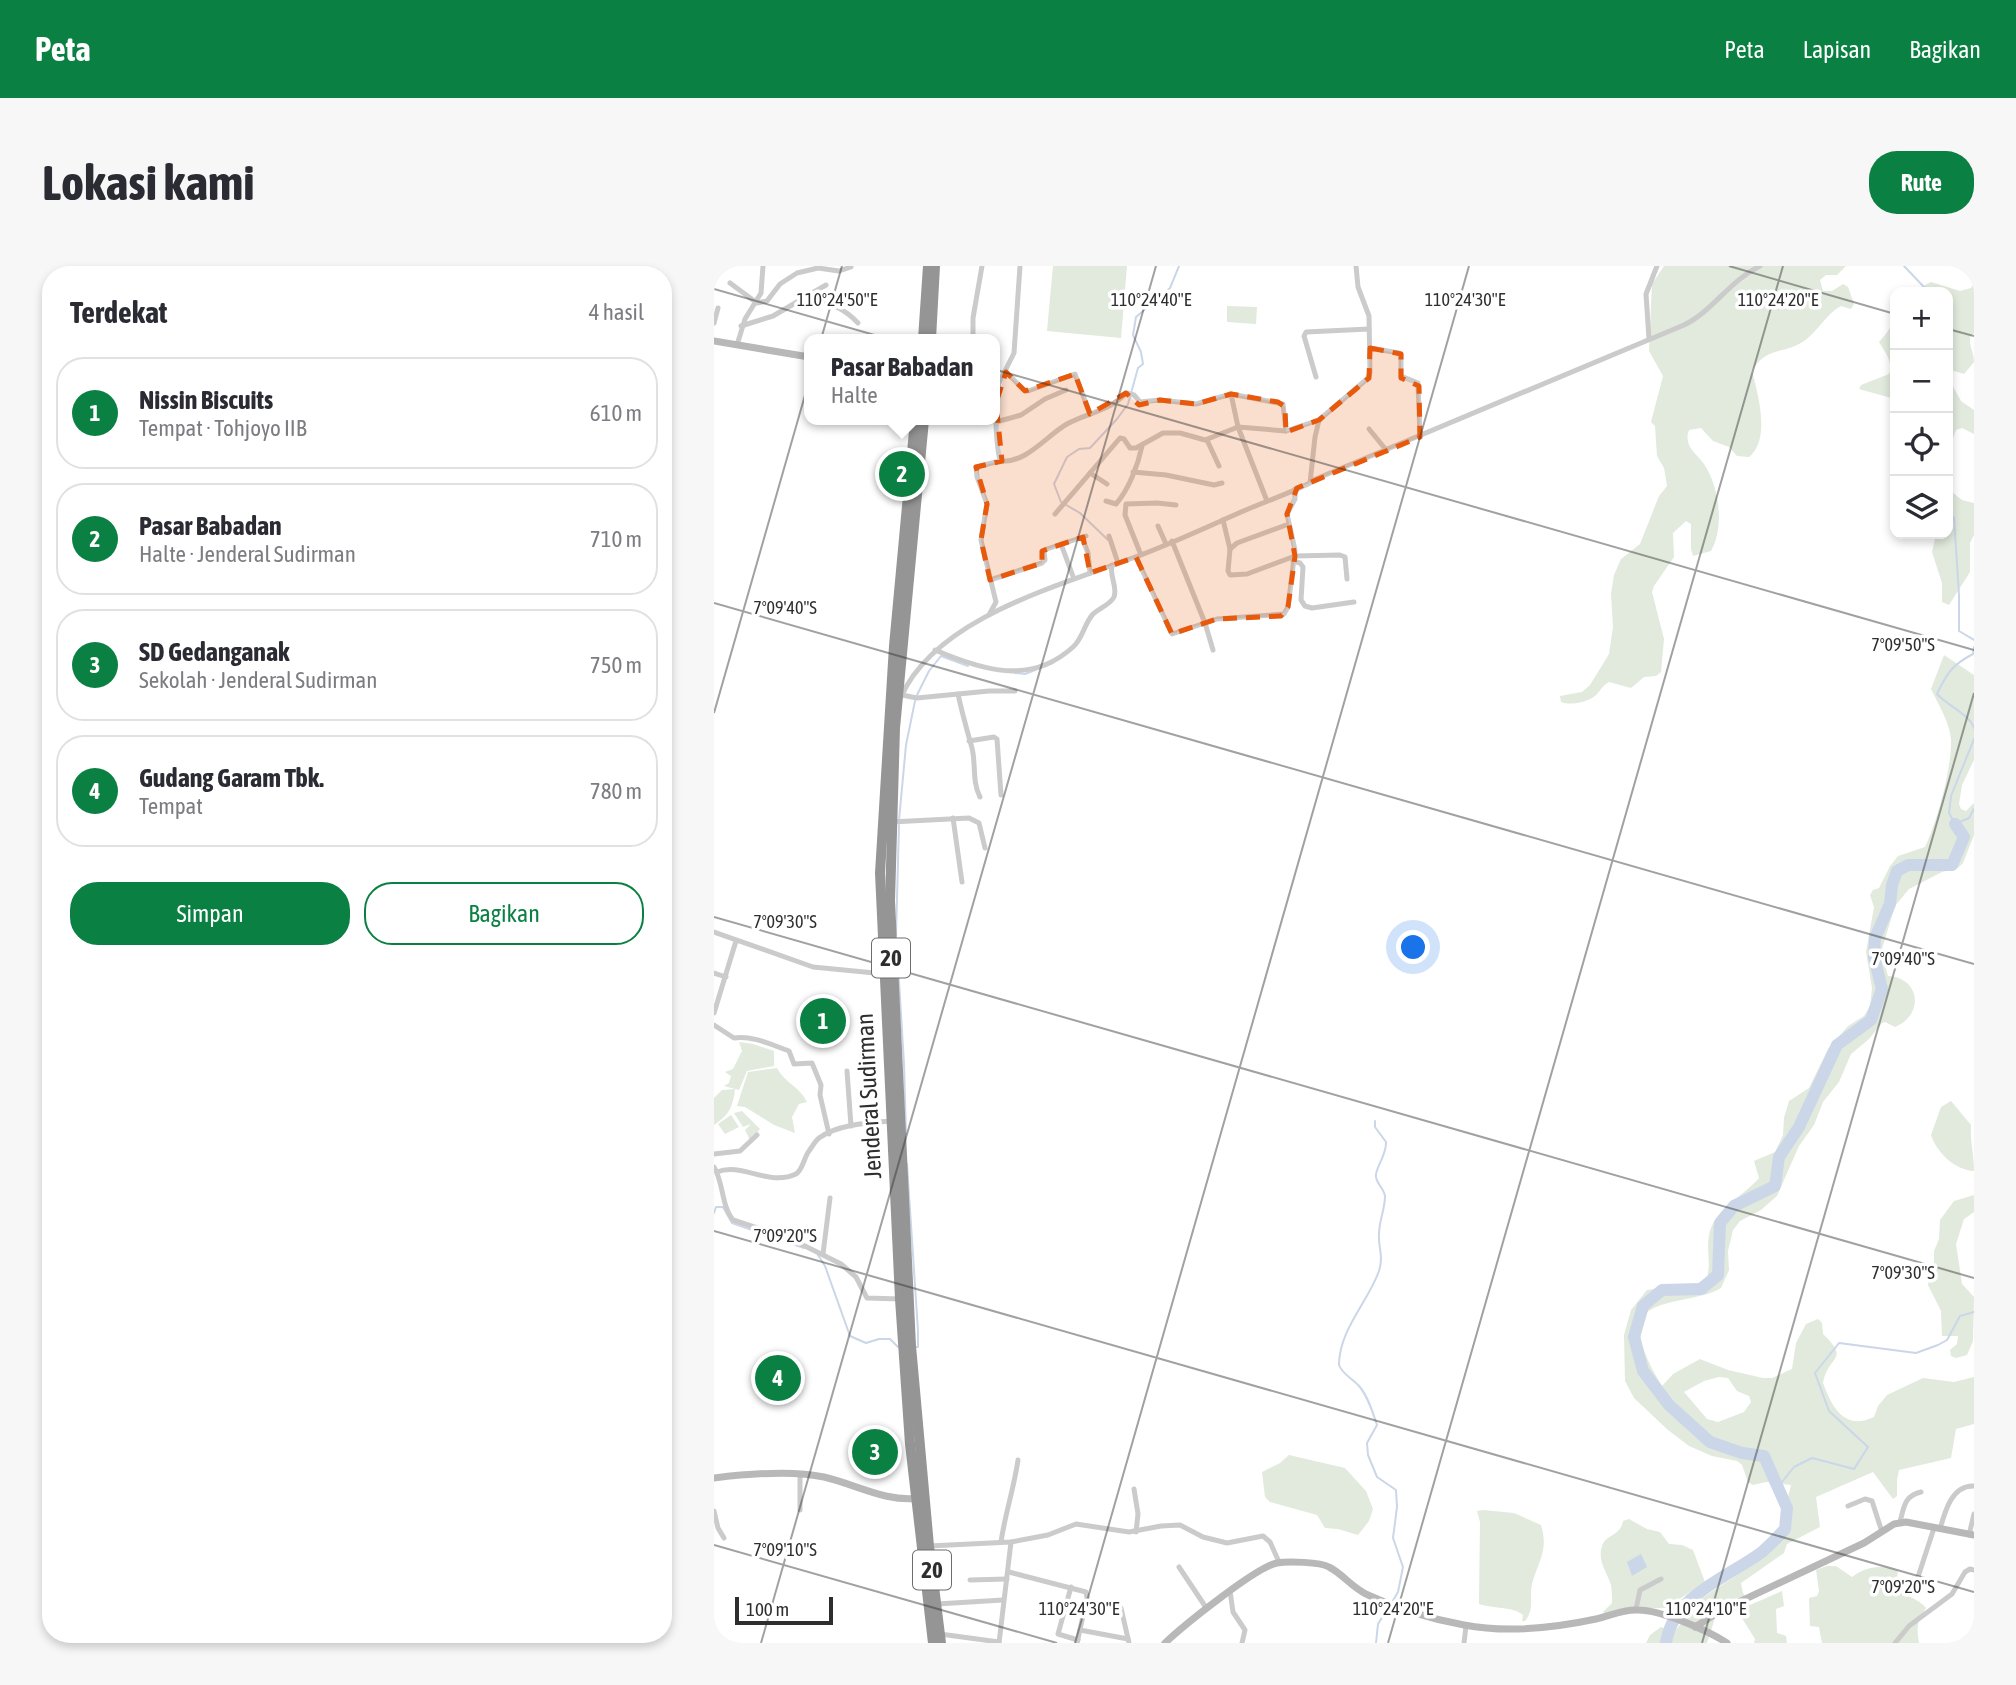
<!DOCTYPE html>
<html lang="id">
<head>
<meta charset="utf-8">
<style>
	body { margin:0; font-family:"Asap Condensed",sans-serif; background:#f7f7f7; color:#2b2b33 }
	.controls { position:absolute; right:21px; top:21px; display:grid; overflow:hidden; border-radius:14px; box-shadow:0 4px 10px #0003 }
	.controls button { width:63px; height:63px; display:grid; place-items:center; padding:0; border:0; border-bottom:2px solid #e1e1e2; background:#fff; color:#2b2b33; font:35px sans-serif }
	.scale { position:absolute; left:21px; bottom:18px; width:98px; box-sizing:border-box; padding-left:7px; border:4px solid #2e2e2e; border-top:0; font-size:19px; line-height:24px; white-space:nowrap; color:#2e2e2e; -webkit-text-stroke:5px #fff; paint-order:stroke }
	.you { position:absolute; left:700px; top:682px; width:24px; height:24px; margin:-18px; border:5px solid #fff; border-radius:50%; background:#1a73e8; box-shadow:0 0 0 10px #1a73e833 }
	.badge { display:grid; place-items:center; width:46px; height:46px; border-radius:50%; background:#0b8043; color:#fff; font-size:23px; font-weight:700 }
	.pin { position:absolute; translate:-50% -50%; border:4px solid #fff; box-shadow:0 2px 7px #0006 }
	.popup { position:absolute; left:90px; top:68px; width:196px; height:91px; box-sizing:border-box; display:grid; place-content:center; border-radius:14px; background:#fff; filter:drop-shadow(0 2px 5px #0005); font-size:23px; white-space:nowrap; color:#7c7c81 }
	.popup b { font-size:26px; color:#2b2b33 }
	.popup::after { content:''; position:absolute; left:50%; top:100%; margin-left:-14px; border:14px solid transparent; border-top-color:#fff }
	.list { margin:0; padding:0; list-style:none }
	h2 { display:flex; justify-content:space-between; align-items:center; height:91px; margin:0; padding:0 28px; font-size:30px }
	h2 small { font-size:23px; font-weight:400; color:#7c7c81 }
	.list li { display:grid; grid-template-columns:46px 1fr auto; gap:21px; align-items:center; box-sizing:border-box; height:112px; margin:0 14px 14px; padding:0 14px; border:2px solid #e1e1e2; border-radius:28px }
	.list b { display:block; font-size:26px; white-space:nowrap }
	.list p { margin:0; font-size:23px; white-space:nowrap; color:#7c7c81 }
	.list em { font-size:23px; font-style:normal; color:#7c7c81 }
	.actions { display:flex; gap:14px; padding:21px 28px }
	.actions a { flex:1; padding:16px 0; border:2px solid #0b8043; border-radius:28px; text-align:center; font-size:24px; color:#0b8043 }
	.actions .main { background:#0b8043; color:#fff }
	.icon { flex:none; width:38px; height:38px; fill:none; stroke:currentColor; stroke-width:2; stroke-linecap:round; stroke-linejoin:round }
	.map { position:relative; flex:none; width:1260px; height:1377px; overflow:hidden; border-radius:28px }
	header { display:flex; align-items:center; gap:42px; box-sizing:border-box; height:98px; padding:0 35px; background:#0b8043; color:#fff }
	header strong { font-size:33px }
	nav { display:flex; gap:38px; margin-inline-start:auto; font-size:24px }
	.intro { display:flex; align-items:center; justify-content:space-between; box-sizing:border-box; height:168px; padding:0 42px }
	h1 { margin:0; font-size:49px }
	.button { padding:18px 32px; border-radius:28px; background:#0b8043; color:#fff; font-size:24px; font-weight:700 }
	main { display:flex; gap:42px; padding:0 42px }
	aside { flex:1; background:#fff; border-radius:28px; box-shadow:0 4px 10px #0003 }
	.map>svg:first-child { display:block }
	.green { fill:#e1eadd; fill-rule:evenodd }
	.water { fill:#cbd6e8 }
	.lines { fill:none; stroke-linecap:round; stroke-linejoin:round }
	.stream { stroke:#cbd6e8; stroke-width:2 }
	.river { stroke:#cbd6e8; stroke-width:12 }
	.street { stroke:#cbcbcb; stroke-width:5 }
	.secondary { stroke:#b8b8b8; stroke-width:7 }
	.highway { stroke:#959595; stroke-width:10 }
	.marked { fill:#e8590c; fill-opacity:0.2; stroke:#e8590c; stroke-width:5; stroke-dasharray:14 9; stroke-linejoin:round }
	.ticks { fill:none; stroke:#2e2e2e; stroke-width:2; stroke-opacity:0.45 }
	.labels { text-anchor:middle; stroke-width:7; stroke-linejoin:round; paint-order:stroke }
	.shield { fill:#fff; stroke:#6d6d6d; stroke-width:2 }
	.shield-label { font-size:23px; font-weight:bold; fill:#2e2e2e }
	.street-label { font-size:24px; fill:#2e2e2e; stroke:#fff }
	.ticks-label { font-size:18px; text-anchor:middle; fill:#2e2e2e; stroke:#fff; stroke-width:7; stroke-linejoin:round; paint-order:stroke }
</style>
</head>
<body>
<header>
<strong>Peta</strong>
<nav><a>Peta</a><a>Lapisan</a><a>Bagikan</a></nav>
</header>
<div class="intro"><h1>Lokasi kami</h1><a class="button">Rute</a></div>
<main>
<aside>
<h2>Terdekat<small>4 hasil</small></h2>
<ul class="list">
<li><span class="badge">1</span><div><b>Nissin Biscuits</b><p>Tempat · Tohjoyo IIB</p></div><em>610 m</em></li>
<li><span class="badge">2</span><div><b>Pasar Babadan</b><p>Halte · Jenderal Sudirman</p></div><em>710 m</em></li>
<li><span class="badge">3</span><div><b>SD Gedanganak</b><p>Sekolah · Jenderal Sudirman</p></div><em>750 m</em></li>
<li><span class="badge">4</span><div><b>Gudang Garam Tbk.</b><p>Tempat</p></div><em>780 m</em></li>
</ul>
<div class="actions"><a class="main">Simpan</a><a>Bagikan</a></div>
</aside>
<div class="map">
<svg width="1260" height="1377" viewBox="0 0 1260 1377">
	<rect width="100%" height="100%" fill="#fff"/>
	<g class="green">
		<polygon points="339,0 413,0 407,72 333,65"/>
		<path d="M 950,0 L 1132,0 L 1123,9 L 1112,9 L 1106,14 L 1109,25 L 1118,25 L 1129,18 L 1134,21 L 1140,38 L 1137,43 L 1127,40 C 1112,48 1105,64 1090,75 C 1071,88 1051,81 1038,105 C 1044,129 1057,173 1035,191 L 1023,190 L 1015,181 L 999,175 L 987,162 L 975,164 C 969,180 982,187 990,198 C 1005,220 1011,261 997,285 L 979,290 L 977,283 L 977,258 L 972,255 L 959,267 L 960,291 L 940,320 L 938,326 L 950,373 L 947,406 L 942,410 L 930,411 L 917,422 L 895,416 C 888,420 887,424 882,429 C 875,436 856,440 847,436 L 846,430 L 868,426 L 876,419 L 895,388 L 899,361 L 897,328 L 900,309 L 907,293 L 926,278 L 945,230 L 953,220 L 950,202 L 943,190 L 941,160 L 937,156 L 949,110 L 935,85 L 938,18 Z"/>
		<path d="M 1217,16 L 1246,25 L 1257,22 L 1260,16 L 1260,67 L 1256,71 C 1255,80 1260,87 1260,96 L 1250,108 L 1234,103 L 1234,26 L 1188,26 L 1202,24 Z"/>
		<path d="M 1181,35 L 1181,163 L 1177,132 L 1145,123 L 1147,119 L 1175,108 C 1180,97 1171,86 1165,76 C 1170,70 1178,62 1178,54 C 1178,45 1177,43 1181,35 Z"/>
		<polygon points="513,40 543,41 542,58 513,56"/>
		<polygon points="1234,111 1247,135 1260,144 1260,168 1248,162 1242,164 1234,186"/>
		<polygon points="1234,187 1238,226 1248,234 1260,237 1260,269 1256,277 1256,306 1235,339 1228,336 1228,317 1218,286 1222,268 1234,268"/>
		<path d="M 1230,389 L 1260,409 L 1260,494 L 1248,519 L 1245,538 L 1247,543 L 1252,545 L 1260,537 L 1260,569 L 1249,597 L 1244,602 L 1228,606 L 1195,623 L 1181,640 L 1167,686 L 1174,710 C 1207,712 1210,749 1181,761 L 1171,756 L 1168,757 L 1155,773 L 1137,788 L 1125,816 L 1109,836 L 1100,859 L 1085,880 L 1063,930 L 1047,944 L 1026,955 L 1019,964 L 1014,985 L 1015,1004 L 1007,1022 C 983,1036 949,1031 928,1050 C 920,1072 937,1102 948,1120 L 959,1108 L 986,1093 L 1014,1104 L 1049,1112 L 1058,1112 L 1078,1103 L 1082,1077 L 1092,1058 L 1104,1053 L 1108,1057 L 1109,1068 C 1137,1095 1114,1089 1109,1117 C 1118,1141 1130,1165 1160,1151 L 1164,1140 L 1173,1129 L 1209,1112 L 1240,1116 L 1260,1111 L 1260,1158 L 1242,1163 L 1237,1192 L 1185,1204 L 1183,1214 L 1183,1230 L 1179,1233 L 1159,1206 L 1102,1231 L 1106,1261 L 1073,1278 L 1070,1287 L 1027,1317 L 1029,1327 L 1036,1339 L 1068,1325 L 1070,1340 L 1062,1343 L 1063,1367 L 1072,1370 L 1073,1377 L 1040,1377 L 1041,1373 L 1023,1344 L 1001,1352 L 993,1377 L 932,1377 L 936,1369 L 947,1361 L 960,1366 L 988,1332 L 1037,1300 L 1072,1267 L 1077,1249 L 1074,1231 L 1077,1219 L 1052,1216 L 1039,1219 L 1034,1216 L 1028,1199 L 1023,1195 L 998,1190 L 975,1180 L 954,1164 L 920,1132 L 911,1115 L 910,1069 L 917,1044 L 933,1024 L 984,1017 L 992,1014 C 998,998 992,985 995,970 C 999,943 1029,931 1045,912 L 1040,895 L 1061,886 L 1069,869 L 1070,852 L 1075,835 L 1095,822 L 1114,783 L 1134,760 L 1150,750 L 1156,740 L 1158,722 L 1152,686 L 1160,641 L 1156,629 L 1159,624 L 1165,622 L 1176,600 L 1184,590 L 1211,581 C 1223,556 1238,502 1237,474 C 1236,457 1224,438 1217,423 ZM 1005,1111 L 1014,1112 L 1023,1125 L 1035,1130 L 1037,1136 L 1030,1146 L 1004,1156 L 993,1153 L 970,1126 L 990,1115 Z"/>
		<path d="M 25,776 L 39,778 L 60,785 L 60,800 L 33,805 L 25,824 L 21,823 C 19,841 15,849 0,859 L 0,832 L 8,824 L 21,823 L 10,820 L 15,817 L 17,810 L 11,806 L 19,803 L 28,785 Z"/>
		<path d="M 63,802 C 71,817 86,821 93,836 L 85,838 L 78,851 L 81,867 L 60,859 L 31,841 L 23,840 L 34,806 Z"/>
		<path d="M 1237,835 L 1257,859 C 1256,876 1260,888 1260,905 C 1241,904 1223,887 1217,869 L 1227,841 Z"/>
		<polygon points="28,845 46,863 36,874 31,864 37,858 29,861 20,847"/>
		<polygon points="17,849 25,861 11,868 4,858"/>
		<polygon points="1260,929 1260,946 1250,953 1242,978 1248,1018 1260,1031 1259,1075 1253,1089 1242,1092 1237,1090 1236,1084 1243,1078 1244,1070 1228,1070 1227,1045 1214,1019 1216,1001 1220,996 1220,985 1225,973 1226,954 1240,935"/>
		<polygon points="575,1189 631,1202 652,1225 659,1243 655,1255 644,1269 624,1263 611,1262 603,1249 556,1236 551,1231 548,1206 566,1197"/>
		<path d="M 769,1244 L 800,1247 L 827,1259 C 835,1285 824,1295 818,1318 C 815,1332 821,1342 811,1355 L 808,1355 L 809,1349 C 799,1340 779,1343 765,1338 L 766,1256 L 763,1245 Z"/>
		<path d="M 915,1253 L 933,1263 L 946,1266 L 955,1278 L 968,1279 L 979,1284 L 991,1316 L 952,1342 L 904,1343 L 892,1349 L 889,1346 L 898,1337 C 898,1332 898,1325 897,1319 C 893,1306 883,1295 888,1280 C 892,1268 907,1270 909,1255 Z"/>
		<path d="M 1113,1300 L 1122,1300 L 1138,1311 C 1152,1300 1168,1298 1184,1305 L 1182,1319 C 1192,1332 1206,1333 1212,1342 C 1202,1359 1203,1359 1205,1377 L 1108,1377 L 1105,1361 L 1096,1360 L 1095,1332 L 1103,1330 L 1105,1325 L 1102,1304 Z"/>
	</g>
	<polygon class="water" points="927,1288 933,1301 918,1310 913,1296"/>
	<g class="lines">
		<g class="stream">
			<polyline points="1190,0 1210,21 1220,26"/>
			<polyline points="1234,244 1240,252 1245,329 1245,365 1260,374"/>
			<polyline points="394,274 366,247 347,236 340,218 353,191 365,183 376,182 403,153 414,138 424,102 429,98 427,86 419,69 422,51 456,22 465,0"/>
			<path d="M 1260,381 L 1259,388 C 1238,399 1233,407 1223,428 C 1234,440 1255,448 1260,462"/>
			<polyline points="301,407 311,408 339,397"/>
			<polyline points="203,429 215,405 227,390 254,400"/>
			<polyline points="1260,473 1237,530 1235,547 1241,558 1255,552 1260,543"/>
			<polyline points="185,554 192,479 201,435"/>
			<polyline points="182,669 185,559"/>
			<polyline points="183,682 190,798 192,868"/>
			<path d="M 661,855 L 661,861 L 672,876 C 673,889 660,904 662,911 C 663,918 670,923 671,930 C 671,943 665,955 665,968 C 664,982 670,989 665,1005 C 654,1036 625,1064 625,1099 C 629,1109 638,1112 645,1120 C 654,1130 659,1147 663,1159 L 653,1177 L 654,1189 L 663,1211 L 682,1224 L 683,1241 L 679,1272 L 689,1301 L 684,1326 L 677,1338"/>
			<polyline points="193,898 204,1065 204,1081 200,1081"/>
			<polyline points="0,947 2,941 9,941 18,957 90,982"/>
			<polyline points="104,989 111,1000 136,1070 152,1077 165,1073 176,1073 184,1081"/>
			<polyline points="1064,1221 1080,1201 1098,1192 1140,1203 1154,1181 1115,1145 1101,1107 1125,1077 1202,1087 1224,1079 1233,1074 1246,1050 1260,1046"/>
			<polyline points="662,1377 664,1358 674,1342"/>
		</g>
		<path class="river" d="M 952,1377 C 959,1329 1013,1312 1048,1286 C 1056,1279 1064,1271 1071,1263 L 1073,1242 L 1050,1190 L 1028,1187 L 996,1176 L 955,1139 L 929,1105 L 920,1071 L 929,1040 L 948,1024 L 987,1023 L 1004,1009 L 1006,957 L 1020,940 L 1061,920 L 1065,891 L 1085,861 L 1123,779 L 1157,754 L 1168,723 L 1160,691 L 1161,672 L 1176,638 L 1178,619 L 1183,605 L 1194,599 L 1238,599 L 1250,571 L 1241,558"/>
		<g class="street">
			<polyline points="16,17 43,37 53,35 66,18 83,7 104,2 125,5 137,1"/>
			<path d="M 92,30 C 113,37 128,40 144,57"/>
			<polyline points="0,57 4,42"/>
			<polyline points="27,60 59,50 112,19"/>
			<polyline points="259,73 259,52 268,0"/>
			<polyline points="935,73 932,28 943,0"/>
			<polyline points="23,79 31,53 47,27 49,0"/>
			<polyline points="656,82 685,87 687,88 687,110 704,117 706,171"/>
			<polyline points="292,106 309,123 314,125 361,108 376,148"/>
			<polyline points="602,111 590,70 592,66 655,63"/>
			<path d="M 284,119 C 281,144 281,170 286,195 C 312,198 333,169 353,158 C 373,147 396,145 412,127 L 420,129 L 426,136 L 446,134 L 482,138 L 517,128 L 524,161 L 553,235"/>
			<polyline points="284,119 300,87 306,0"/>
			<polyline points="517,128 569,138 572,165"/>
			<polyline points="282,156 307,149 331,133 352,124"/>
			<polyline points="655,163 673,185"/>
			<polyline points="493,174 505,200"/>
			<polyline points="419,206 452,209 500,219 508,217"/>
			<polyline points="376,207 393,218"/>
			<path d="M 597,215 L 970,59 C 999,45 1015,15 1046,0"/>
			<path d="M 392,235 L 402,238 C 415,223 424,199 428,180"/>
			<polyline points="341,248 406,172 410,173 416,182 422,182 449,167 466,167 491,174 524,161 572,165 605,154"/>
			<polyline points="509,254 516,283 514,305 516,309 533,308 581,290 626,289 631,291 633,313"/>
			<polyline points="444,260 452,278"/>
			<polyline points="395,270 404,297"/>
			<polyline points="368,272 374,287 376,307"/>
			<polyline points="458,275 491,357 499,384"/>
			<polyline points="347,278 360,313"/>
			<polyline points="516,283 523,277 575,258"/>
			<polyline points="427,289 411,249 412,238 443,237 462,239"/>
			<polyline points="422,291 458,368 503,353 570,348 574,341 581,284 573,248 581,233 581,223"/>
			<polyline points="579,295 586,297 589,301 587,334 591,340 598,342 640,336"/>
			<polyline points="276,314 328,297 331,294 330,284 372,270"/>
			<polyline points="276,347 282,336 267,274 273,238 263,211 262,201 286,195"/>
			<path d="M 221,384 C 268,404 316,420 359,381 C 369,372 370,358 379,348 C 385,342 396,339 400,331 C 404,321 395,310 398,299"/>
			<path d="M 244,428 C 248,447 253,464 258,482 C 262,498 258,516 266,531"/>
			<polyline points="188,429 203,432 275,425 301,425"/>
			<path d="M 187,431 C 222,351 348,319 424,290 C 459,277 493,261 527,246 C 550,236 574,228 596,217 L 601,171 L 605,154 L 653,113 L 656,107 L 655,50 L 644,21 L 642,0"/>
			<polyline points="255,475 280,471 283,473 287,529"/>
			<polyline points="239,552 248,616"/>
			<polyline points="177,556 255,552 265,557 271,582"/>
			<polyline points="0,666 99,701 171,708"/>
			<polyline points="0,707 12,711"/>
			<polyline points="0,747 22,675"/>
			<path d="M 0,759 L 20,772 C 38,769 58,779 75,785 L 80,798 L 98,797 L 107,819 L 106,829 L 115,868"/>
			<polyline points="133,805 137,860"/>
			<polyline points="0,888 26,885 43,869"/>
			<path d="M 0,901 C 10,918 7,939 19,954 L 77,973 L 127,998 L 142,1011 L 153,1032 L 186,1033"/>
			<path d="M 3,906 C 28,896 55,921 82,908 C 89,904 90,891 95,885 C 98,881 101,875 105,872 C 124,858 155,857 178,855"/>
			<polyline points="109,988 116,932"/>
			<polyline points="86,1209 86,1244"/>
			<polyline points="420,1223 424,1248 422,1266"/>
			<polyline points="1134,1240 1151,1233 1158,1235 1168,1266"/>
			<polyline points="0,1245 4,1262 10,1272"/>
			<path d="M 1186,1256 C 1190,1241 1190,1230 1207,1226"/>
			<path d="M 1226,1263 C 1231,1245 1238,1219 1260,1220"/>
			<polyline points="1255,1269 1260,1248"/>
			<path d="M 287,1276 C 291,1248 300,1222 304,1194"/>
			<polyline points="215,1280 297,1276 334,1269 362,1258 415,1266 447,1260 466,1259 489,1271 513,1277 549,1270 556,1276 565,1296"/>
			<polyline points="465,1301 493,1343"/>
			<polyline points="295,1306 372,1326 373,1332 363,1377"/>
			<polyline points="256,1314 293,1313"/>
			<polyline points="1203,1314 1220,1262"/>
			<polyline points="357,1321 344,1368 364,1374"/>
			<polyline points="516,1325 519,1346 531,1364 528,1377"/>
			<polyline points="373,1335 407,1342 415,1377"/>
			<polyline points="223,1338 289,1334"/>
			<polyline points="922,1343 926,1324 947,1313"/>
			<polyline points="366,1364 414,1373"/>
			<polyline points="226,1368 285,1376"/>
			<polyline points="285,1377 297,1276"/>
			<polyline points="750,1377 752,1360"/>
			<polyline points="1181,1377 1195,1360 1238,1328 1251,1306 1256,1303 1260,1304"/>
		</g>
		<g class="secondary">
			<polyline points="0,75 95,91"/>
			<path d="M 0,1212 C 32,1208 79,1204 110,1211 C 141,1218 173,1237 206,1232"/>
			<polyline points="981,1361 1006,1345 1150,1277 1180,1258 1192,1256 1260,1269"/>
			<path d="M 451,1377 C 469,1360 542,1301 563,1297 C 574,1295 606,1296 615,1301 C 629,1308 638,1322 654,1329 C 684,1343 717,1353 750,1359 C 792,1367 840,1362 882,1353 C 896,1350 909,1343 924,1344 C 947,1344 993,1364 1013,1377"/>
		</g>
		<g class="highway">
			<polyline points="209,73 214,0"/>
			<polyline points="217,73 221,0"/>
			<polyline points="201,154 180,380 166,607 186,1033 196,1178 219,1377"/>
			<polyline points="210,154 181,462 176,635 197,1080 215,1280 227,1377"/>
		</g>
	</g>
	<path class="marked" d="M 656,82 L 687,88 L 687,112 L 705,120 L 706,171 L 583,222 L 573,248 L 581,290 L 574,341 L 567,350 L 503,353 L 458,368 L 422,291 L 376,307 L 369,271 L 328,285 L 328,297 L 276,314 L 267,274 L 273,238 L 262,201 L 288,195 L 282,137 L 292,106 L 311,125 L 361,108 L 376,148 L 412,127 L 425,139 L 446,134 L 482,138 L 517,128 L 564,136 L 571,141 L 572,166 L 605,154 L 655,112 Z"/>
	<path class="ticks" d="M 1015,0 L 1181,48M 0,23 L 1260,384M 1234,63 L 1260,70M 0,337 L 1260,698M 0,447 L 128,0M 0,651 L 1260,1012M 0,965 L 1260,1326M 0,1279 L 343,1377M 47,1377 L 442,0M 361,1377 L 755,0M 674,1377 L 1069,0M 988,1377 L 1260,427"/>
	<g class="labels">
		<g class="shield">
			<rect x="158" y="672.5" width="38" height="39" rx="5"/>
			<rect x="199" y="1284.5" width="38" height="39" rx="5"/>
		</g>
		<g class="shield-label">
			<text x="177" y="700">20</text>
			<text x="218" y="1312">20</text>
		</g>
		<g class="street-label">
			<text transform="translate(155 830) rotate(-93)" y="8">Jenderal Sudirman</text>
		</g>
	</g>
	<g class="ticks-label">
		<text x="123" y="40">110°24'50"E</text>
		<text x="437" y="40">110°24'40"E</text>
		<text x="751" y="40">110°24'30"E</text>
		<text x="1064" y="40">110°24'20"E</text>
		<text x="71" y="348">7°09'40"S</text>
		<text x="1189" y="385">7°09'50"S</text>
		<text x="71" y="662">7°09'30"S</text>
		<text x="1189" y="699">7°09'40"S</text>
		<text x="71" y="976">7°09'20"S</text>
		<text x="1189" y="1013">7°09'30"S</text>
		<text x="71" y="1290">7°09'10"S</text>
		<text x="1189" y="1327">7°09'20"S</text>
		<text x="365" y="1349">110°24'30"E</text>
		<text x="679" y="1349">110°24'20"E</text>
		<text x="992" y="1349">110°24'10"E</text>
	</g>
</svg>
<div class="controls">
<button>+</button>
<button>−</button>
<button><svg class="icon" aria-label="locate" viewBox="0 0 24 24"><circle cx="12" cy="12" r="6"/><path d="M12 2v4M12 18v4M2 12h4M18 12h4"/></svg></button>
<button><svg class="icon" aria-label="layers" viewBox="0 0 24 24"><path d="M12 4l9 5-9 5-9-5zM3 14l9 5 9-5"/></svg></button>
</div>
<div class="scale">100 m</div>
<div class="you"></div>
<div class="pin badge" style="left:109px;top:755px">1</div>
<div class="pin badge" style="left:188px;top:208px">2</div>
<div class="popup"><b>Pasar Babadan</b>Halte</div>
<div class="pin badge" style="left:161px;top:1186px">3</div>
<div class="pin badge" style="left:64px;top:1112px">4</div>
</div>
</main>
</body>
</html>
